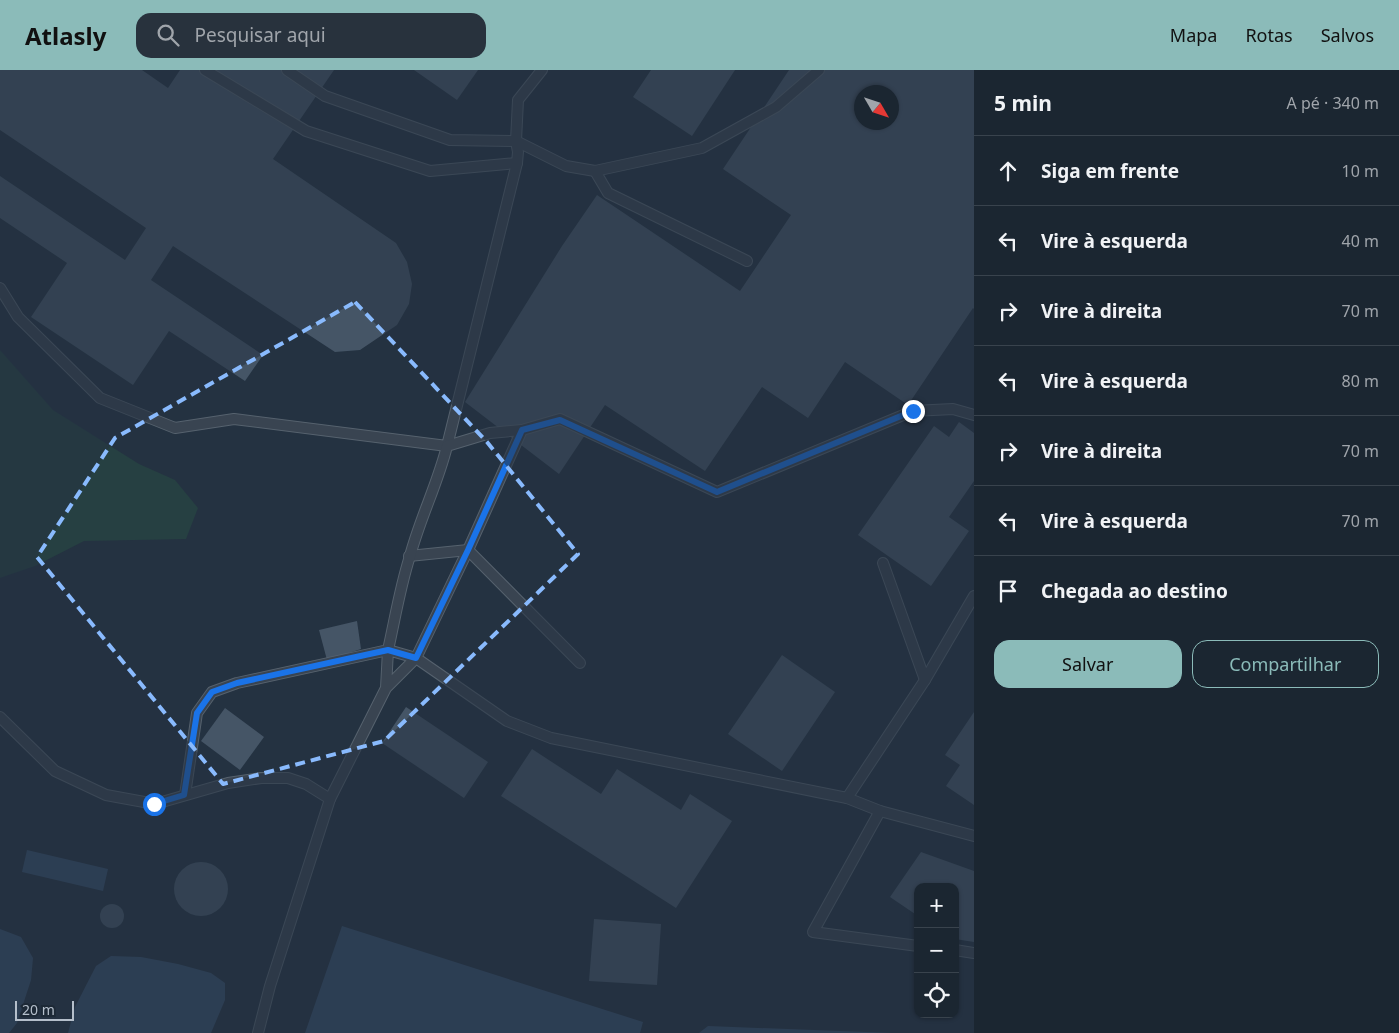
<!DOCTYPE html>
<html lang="pt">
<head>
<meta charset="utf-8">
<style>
	body { margin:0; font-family:"Noto Sans",sans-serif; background:#28323d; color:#f1f3f6 }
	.controls { position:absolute; right:15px; bottom:15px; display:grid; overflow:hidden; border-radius:10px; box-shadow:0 1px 4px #0004 }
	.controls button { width:45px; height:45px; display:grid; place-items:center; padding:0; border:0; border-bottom:1px solid #39434d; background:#1b2631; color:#f1f3f6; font:25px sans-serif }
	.compass { position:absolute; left:854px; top:15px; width:45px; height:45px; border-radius:50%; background:#1b2631; box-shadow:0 1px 4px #0004; rotate:129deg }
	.scale { position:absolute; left:15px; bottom:12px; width:59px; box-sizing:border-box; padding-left:5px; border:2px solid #b5bfcb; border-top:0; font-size:14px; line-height:18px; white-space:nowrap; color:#b5bfcb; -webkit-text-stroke:4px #1d2936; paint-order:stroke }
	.stop { position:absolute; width:15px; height:15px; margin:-11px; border:4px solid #1a73e8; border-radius:50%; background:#fff }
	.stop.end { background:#1a73e8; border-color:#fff; box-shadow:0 1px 5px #0008 }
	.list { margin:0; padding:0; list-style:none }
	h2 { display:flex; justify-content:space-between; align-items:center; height:65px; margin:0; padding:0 20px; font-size:21px }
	h2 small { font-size:16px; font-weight:400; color:#a0a5ab }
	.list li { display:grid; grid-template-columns:32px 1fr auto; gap:15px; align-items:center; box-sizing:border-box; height:70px; padding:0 20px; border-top:1px solid #39434d }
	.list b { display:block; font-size:19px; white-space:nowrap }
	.list em { font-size:16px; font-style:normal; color:#a0a5ab }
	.actions { display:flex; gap:10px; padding:15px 20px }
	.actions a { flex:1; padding:11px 0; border:1px solid #8bbbb9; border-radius:15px; text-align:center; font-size:18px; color:#8bbbb9 }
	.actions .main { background:#8bbbb9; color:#111 }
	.icon { flex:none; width:28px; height:28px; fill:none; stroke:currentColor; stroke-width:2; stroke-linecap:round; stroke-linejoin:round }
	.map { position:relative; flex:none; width:974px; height:963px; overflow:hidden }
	header { display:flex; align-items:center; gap:30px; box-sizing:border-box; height:70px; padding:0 25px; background:#8bbbb9; color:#111 }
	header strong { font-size:24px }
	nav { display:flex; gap:28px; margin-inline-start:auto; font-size:18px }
	.search { width:350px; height:45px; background:#28323d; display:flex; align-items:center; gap:12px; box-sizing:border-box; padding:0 18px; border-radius:15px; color:#a0a5ab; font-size:19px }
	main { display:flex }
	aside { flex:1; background:#1b2631 }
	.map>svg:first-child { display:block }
	.green { fill:#264042 }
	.water { fill:#374e69 }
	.building { fill:#455566; fill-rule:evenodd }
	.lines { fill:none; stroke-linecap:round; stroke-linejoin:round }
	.lane-casing { stroke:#56626e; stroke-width:12 }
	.lane { stroke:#394451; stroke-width:10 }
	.route { stroke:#1a73e8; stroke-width:6 }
	.marked { fill:none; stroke:#89bafd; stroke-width:4; stroke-dasharray:10 6; stroke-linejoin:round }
</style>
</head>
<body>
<header>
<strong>Atlasly</strong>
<div class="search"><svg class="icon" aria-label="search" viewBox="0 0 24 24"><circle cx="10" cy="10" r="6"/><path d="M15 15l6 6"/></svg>Pesquisar aqui</div>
<nav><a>Mapa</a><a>Rotas</a><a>Salvos</a></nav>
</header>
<main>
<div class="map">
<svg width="974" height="963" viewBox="0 0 974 963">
	<rect width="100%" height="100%" fill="#243241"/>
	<polygon class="green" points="0,280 53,340 139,394 175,410 198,438 186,469 84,471 35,496 0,508"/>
	<g class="water">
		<polygon points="27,780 108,799 103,821 22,802"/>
		<polygon points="342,856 643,952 640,963 305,963"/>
		<polygon points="0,859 21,867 33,888 31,910 17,953 9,963 0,963"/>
		<polygon points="111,886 141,887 178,894 211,903 225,913 225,930 211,963 68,963 75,937 96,896"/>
		<polygon points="708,956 892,963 699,963"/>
	</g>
	<g class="building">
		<polygon points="0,0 142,0 168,18 180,0 334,0 273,89 396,173 407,192 412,214 409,234 397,255 360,280 335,282 173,176 151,210 263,285 245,311 169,261 133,315 31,247 67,193 0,148 0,106 125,190 146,158 0,60"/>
		<polygon points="414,0 478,0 457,30"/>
		<polygon points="651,0 735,0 692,66 633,27"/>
		<path d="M 789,0 L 974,0 L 974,239 L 973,238 L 908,335 L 845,292 L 808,348 L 762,317 L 705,401 L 605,335 L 559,404 L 465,332 L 562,176 L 597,125 L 740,221 L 791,145 L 723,99 ZM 862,22 L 892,22 L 892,52 L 862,52 Z"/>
		<polygon points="959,352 974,363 974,411 949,447 969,461 931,516 858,465 934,356 949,367"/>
		<polygon points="357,551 361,579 327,590 319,560"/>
		<polygon points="782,585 835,622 782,701 728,664"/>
		<polygon points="406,637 488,692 464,728 382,673"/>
		<polygon points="225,638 264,667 240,700 201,671"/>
		<polygon points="974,642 974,735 946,716 960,695 945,685"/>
		<polygon points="532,679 601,724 617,699 681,740 690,724 732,751 676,838 501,726"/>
		<polygon points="921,782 974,801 974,872 955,869 955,817 918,817 918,846 890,827"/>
		<circle cx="201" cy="819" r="27"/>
		<circle cx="112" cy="846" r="12"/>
		<polygon points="594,849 661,854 657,915 589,911"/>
	</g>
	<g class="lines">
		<defs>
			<g id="lane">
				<polyline points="205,0 306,61 430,101 517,93"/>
				<polyline points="287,0 325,26 450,70 516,71 566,96 595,101 702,78 776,37 819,0"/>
				<polyline points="595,101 608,123 747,191"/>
				<polyline points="0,218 18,247 100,328 175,358 234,349 447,376 517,93 518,82 516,71 518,30 542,0"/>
				<polyline points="974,345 953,339 913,341 717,422 560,349 522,360 468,480 416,588 507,651 551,668 847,728 925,610 974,526"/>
				<polyline points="409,486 468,480 580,593"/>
				<polyline points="883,493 925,610"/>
				<polyline points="0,647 55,701 106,725 155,734 228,713 261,708 288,708 306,714 330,729 270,916 258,963"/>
				<path d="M 185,725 L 197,643 L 212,622 L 237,613 L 388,580 C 395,549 400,517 410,486 C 420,448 438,413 447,376 L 490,363 L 522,360"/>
				<polyline points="847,728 880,741 974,766"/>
				<polyline points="330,729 386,618 416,588 388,580 386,618"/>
				<polyline points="880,741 813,862 918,876"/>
				<polyline points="955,880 974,883"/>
			</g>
		</defs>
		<use href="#lane" class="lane-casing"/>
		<use href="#lane" class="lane"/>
	</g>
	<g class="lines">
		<polyline class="route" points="154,734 184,725 197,643 212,622 237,613 388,580 416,588 468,480 522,360 560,350 717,422 913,341"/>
	</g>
	<path d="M0 0H974V963H0ZM 355,232 L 487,372 L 578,484 L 384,671 L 223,714 L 37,487 L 115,368 Z" fill="#243241" fill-opacity=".55" fill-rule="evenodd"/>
	<path class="marked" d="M 355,232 L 487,372 L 578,484 L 384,671 L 223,714 L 37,487 L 115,368 Z"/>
</svg>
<div class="controls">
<button>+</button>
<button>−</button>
<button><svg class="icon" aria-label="locate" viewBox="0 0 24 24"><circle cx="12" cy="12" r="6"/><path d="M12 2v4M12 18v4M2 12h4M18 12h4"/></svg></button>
</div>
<svg class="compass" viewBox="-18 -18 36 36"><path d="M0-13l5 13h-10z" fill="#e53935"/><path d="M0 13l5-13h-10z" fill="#a0a5ab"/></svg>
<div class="scale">20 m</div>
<div class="stop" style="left:154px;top:734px"></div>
<div class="stop end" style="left:913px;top:341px"></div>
</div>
<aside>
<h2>5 min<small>A pé · 340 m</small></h2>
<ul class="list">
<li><svg class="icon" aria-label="ahead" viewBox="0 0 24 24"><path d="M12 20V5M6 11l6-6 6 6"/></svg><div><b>Siga em frente</b></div><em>10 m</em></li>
<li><svg class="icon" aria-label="left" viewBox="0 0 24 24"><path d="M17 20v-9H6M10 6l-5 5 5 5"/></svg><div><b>Vire à esquerda</b></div><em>40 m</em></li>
<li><svg class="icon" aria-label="right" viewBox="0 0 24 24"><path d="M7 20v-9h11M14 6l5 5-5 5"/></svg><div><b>Vire à direita</b></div><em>70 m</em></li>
<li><svg class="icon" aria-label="left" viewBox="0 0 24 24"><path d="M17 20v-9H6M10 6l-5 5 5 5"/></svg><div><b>Vire à esquerda</b></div><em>80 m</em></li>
<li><svg class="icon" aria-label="right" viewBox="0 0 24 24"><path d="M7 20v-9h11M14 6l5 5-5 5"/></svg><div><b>Vire à direita</b></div><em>70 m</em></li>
<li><svg class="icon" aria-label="left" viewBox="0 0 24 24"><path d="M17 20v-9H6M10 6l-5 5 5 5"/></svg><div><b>Vire à esquerda</b></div><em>70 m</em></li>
<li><svg class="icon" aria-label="arrive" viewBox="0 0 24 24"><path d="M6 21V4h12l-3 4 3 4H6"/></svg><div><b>Chegada ao destino</b></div></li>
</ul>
<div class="actions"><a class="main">Salvar</a><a>Compartilhar</a></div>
</aside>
</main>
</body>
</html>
